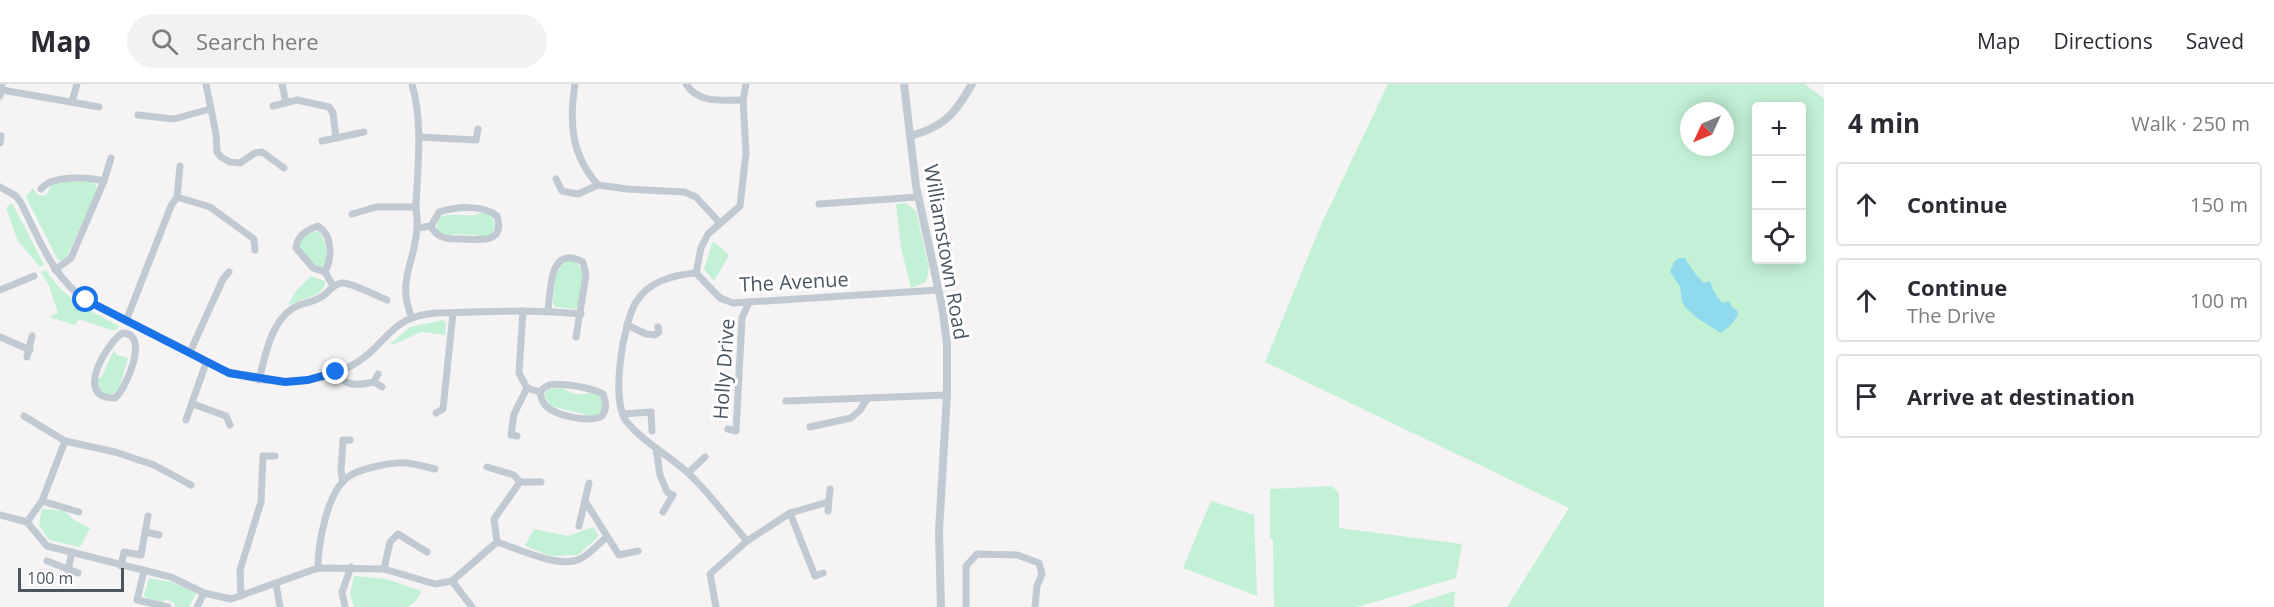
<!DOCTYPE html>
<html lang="en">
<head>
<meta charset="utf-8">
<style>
	body { margin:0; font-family:"Open Sans",sans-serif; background:#f2f2f3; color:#2b2b33 }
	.controls { position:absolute; right:18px; top:18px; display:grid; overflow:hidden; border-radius:6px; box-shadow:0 3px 15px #0003 }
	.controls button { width:54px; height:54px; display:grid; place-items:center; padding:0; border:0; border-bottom:2px solid #e1e1e2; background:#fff; color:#2b2b33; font:30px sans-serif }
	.compass { position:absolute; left:1680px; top:18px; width:54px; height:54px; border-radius:50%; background:#fff; box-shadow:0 3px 15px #0003; rotate:226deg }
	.scale { position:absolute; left:18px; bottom:15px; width:106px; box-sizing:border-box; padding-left:6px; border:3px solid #4a5661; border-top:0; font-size:16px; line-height:21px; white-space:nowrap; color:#4a5661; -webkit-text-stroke:4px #fff; paint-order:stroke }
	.stop { position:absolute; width:18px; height:18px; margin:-14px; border:4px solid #1a73e8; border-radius:50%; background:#fff }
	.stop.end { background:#1a73e8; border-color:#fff; box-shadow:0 2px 6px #0008 }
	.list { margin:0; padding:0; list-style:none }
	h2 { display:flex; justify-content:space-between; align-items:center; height:78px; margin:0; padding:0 24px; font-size:26px }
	h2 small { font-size:20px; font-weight:400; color:#7c7c81 }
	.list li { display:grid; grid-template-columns:39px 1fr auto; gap:18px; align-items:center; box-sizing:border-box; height:84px; margin:0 12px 12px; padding:0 12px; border:2px solid #e1e1e2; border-radius:6px }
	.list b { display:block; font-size:22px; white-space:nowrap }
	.list p { margin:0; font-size:20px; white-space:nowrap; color:#7c7c81 }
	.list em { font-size:20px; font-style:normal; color:#7c7c81 }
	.icon { flex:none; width:33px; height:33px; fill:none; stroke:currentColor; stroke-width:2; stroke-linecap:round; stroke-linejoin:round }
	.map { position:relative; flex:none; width:1824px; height:523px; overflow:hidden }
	header { display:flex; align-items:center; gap:36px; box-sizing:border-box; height:84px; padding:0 30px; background:#fff; border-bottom:2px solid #e1e1e2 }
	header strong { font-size:28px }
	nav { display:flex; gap:33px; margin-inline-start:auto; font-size:21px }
	.search { width:420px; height:54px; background:#f2f2f3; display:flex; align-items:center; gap:15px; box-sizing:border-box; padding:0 21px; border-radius:33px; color:#7c7c81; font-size:22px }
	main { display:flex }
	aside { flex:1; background:#fff }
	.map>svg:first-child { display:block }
	.green { fill:#c3f1d5; fill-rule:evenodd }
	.water { fill:#90daee }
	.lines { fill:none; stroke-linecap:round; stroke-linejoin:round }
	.minor { stroke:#c1cad2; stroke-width:7 }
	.tertiary { stroke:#c1cad2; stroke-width:8 }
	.route { stroke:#1a73e8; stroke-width:8 }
	.labels { text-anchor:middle; stroke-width:6; stroke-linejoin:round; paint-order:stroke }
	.street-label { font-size:20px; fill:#4a5661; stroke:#fff }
</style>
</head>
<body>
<header>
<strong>Map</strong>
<div class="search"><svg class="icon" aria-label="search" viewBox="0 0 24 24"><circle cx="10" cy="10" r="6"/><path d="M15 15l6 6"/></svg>Search here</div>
<nav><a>Map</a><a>Directions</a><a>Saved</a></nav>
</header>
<main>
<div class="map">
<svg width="1824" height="523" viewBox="0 0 1824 523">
	<rect width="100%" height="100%" fill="#f5f3f3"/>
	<g class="green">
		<path d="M 1388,0 L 1805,0 L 1824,15 L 1824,523 L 1507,523 L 1569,424 L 1265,278 L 1321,141 ZM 1756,22 L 1802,22 L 1802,176 L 1756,176 ZM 1689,27 L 1725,27 L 1725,63 L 1689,63 Z"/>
		<polygon points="56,98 93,98 96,101 97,106 67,172 63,176 58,176 26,113 33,104 38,111 44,112 48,109 51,100"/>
		<polygon points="12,119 44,181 40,183 18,157 6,124"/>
		<polygon points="906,119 916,127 929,184 926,198 911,204 901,164 896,120"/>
		<path d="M 483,128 L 492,132 L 495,142 L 492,150 L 480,153 L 478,151 L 454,150 C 448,153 442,150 437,146 L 438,134 C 454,126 467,136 483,128 Z"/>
		<path d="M 319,147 C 326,158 329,171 323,183 C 312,184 306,172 299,164 L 301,156 L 311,149 Z"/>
		<polygon points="713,157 729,171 714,197 704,185"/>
		<path d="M 567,177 L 575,177 L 583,187 L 579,222 L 575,225 L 556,223 L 553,220 C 555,206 553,185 567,177 Z"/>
		<path d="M 46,186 C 65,216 89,226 119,242 L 116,246 L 111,246 L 79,235 L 75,241 L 49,233 L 58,229 L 49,202 L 41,188 Z"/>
		<polygon points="311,192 325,197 325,201 321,207 315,211 288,221 296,207"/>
		<polygon points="443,236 446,239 445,251 421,248 397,259 389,261 410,243"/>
		<polygon points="114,266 117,271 128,274 118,308 106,311 98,304 98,294 101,294"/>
		<path d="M 563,304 C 568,310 584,312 591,308 L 600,312 C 604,320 603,324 599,331 L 587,333 L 584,330 L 551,322 L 544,311 L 548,305 Z"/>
		<polygon points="1332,402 1339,409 1339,444 1462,460 1456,494 1357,523 1274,523 1273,455 1270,455 1270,405"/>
		<polygon points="1211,417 1254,431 1257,512 1183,484"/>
		<polygon points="42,425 64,427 74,436 90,444 80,463 49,456 39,441"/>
		<polygon points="593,443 599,452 578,471 551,472 525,462 534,445 568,452"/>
		<polygon points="354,492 386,495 422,507 416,517 408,523 354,523 350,510"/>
		<polygon points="149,494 171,498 196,509 189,523 175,523 174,519 165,515 162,518 146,514 144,511"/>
		<polygon points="1455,507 1454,523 1406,523"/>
	</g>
	<path class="water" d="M 1679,174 L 1685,174 C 1688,180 1699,195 1704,199 L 1710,197 L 1713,206 L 1722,219 L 1729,217 L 1732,223 L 1737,226 L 1738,231 L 1731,241 L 1721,249 L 1697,234 L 1685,223 L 1682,217 L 1680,202 L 1670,188 L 1674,178 Z"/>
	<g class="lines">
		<g class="minor">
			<polyline points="206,0 216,50 217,68 221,73 230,78 240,79 255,69 262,68 284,84"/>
			<polyline points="282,0 286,19"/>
			<path d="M 412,0 C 423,39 418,80 416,120 C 416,128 418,136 417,144 C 415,180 396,196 412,234"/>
			<path d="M 575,0 C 569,38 571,71 598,101"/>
			<path d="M 686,0 C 699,20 721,16 743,16"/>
			<polyline points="2,6 99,23"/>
			<polyline points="0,12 2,0"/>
			<polyline points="72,18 77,0"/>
			<polyline points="273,22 297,16 329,23 333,29 336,54"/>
			<polyline points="138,31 174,35 210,25"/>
			<polyline points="419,53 476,56 478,45"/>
			<polyline points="322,57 364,48"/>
			<polyline points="0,59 1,52"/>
			<polyline points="556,95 562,107 578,110 598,101 627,105 684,108 696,113 720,139"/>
			<path d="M 0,103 L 16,112 L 21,119 C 39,154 52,193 86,216 L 190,268 C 240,302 316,311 366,272 C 381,260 394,240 412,234 C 431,227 452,229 471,228 C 508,227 544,226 581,230"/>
			<path d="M 41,105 C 51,91 88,93 104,97"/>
			<polyline points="177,113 210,123 254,155 255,166"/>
			<polyline points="819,120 918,113"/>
			<polyline points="352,130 376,123 416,123"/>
			<path d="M 417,144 L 431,142 L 439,128 C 455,123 483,120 497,132 C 505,159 482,156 464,155 C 456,155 447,156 440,152 C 436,150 433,146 431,142"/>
			<polyline points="55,186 71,174 104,97 111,74"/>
			<path d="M 325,188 C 332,174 333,151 318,142 C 306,146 297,152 296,164 L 313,184 L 325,188 L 333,202"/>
			<polyline points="696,189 701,164 708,150 740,122 746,69 743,16 746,0"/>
			<polyline points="0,206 34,192"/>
			<path d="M 548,226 C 551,205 549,160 583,178 L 586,191 L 576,253"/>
			<path d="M 523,227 L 519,289 L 527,304 L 540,308 C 541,314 542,318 546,322 C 556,332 590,339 602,332 C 607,324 606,319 603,310 C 593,304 557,297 547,302 C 544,303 542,306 540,308"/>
			<polyline points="126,237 171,122 177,113 180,82"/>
			<polyline points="627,241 646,250 655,251 659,248 658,243"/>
			<path d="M 122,249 C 151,249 126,305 115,314 C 73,315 106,261 122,249 Z"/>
			<polyline points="0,253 30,266"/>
			<polyline points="190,268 223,195 229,188"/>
			<polyline points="27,273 32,252"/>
			<path d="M 336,288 C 346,304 357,301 374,298 L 378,290"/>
			<path d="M 259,296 C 265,272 271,236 295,223 C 303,219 313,218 321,213 C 329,209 334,198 344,199 C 353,200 378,212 387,216"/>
			<polyline points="374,298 382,303"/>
			<polyline points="786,317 947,311"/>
			<polyline points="193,320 226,332 230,341"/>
			<polyline points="436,329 443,325 453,229"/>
			<polyline points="623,330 651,328 652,347"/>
			<polyline points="24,332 65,357 115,368 154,381 191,401"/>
			<polyline points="186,336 206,279"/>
			<polyline points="810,343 851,334 860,326 867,315"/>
			<polyline points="728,345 736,347 742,234 749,218"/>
			<polyline points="517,352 511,351 514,330 527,304"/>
			<polyline points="656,364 660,391 667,408 673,411 663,428"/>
			<polyline points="487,383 514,391 520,398"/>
			<polyline points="688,389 705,373"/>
			<polyline points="343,398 341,387 343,356 350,356"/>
			<polyline points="520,398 541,398"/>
			<polyline points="42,417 79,428"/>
			<polyline points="585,417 619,471 638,467"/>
			<polyline points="828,427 830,405"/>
			<polyline points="790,429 815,492 823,489"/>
			<polyline points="0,431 27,438 47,462 171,493 204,509 231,515 318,484 384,485 435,500 452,497 497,458"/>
			<polyline points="27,438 42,417 65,357"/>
			<polyline points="579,442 589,399"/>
			<polyline points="146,448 159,451"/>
			<path d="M 747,457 C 728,435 709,408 687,388 C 668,371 643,358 627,338 C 610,318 623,239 636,218 C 649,197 673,191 696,189 L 720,214 L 733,219 L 938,206"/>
			<path d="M 497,458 C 519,465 559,485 580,475 C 590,470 598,460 607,453"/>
			<polyline points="497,458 494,435 520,398"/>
			<polyline points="47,477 78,489"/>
			<polyline points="121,482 124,468 141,471 148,432"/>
			<path d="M 318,484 C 318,460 327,408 348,393 C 360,384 393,378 407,379 C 416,380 426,383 435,385"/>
			<polyline points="384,485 390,458 398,450 427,468"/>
			<polyline points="68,486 72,468"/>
			<polyline points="144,487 137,516 168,523"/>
			<polyline points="452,497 472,523"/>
			<polyline points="276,500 280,523"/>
			<polyline points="241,512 240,486 261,418 263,372 275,372"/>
			<polyline points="197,523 204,509"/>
			<polyline points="345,523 342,508 351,483"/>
			<polyline points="716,523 710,490 747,457 790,429 828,418"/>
			<polyline points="966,523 966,482 977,470 1017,471 1039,479 1042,490 1037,502 1035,523"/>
		</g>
		<g class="tertiary">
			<polyline points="904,0 916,102 942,222 947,260 947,311 939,447 941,523"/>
			<path d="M 910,52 C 944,43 955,30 972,0"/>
		</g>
	</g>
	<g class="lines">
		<polyline class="route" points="86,216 229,289 285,298 308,296 336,288"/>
	</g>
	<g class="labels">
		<g class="street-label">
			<text transform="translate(946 168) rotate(80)" y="7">Williamstown Road</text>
			<text transform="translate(794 198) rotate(-3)" y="7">The Avenue</text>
			<text transform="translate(724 285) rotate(-86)" y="7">Holly Drive</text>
		</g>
	</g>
</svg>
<div class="controls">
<button>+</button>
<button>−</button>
<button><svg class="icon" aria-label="locate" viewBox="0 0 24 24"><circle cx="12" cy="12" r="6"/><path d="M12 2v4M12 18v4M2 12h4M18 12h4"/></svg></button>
</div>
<svg class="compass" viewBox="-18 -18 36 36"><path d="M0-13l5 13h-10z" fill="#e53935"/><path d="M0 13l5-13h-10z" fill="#7c7c81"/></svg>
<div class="scale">100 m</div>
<div class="stop" style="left:86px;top:216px"></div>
<div class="stop end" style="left:336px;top:288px"></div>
</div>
<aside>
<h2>4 min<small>Walk · 250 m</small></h2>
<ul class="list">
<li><svg class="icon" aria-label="ahead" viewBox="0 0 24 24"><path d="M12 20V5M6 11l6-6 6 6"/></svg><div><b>Continue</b></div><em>150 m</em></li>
<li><svg class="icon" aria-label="ahead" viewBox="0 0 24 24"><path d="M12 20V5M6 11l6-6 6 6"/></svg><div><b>Continue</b><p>The Drive</p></div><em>100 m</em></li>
<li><svg class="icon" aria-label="arrive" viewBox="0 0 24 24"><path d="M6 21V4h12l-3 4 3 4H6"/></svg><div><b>Arrive at destination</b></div></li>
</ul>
</aside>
</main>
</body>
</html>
